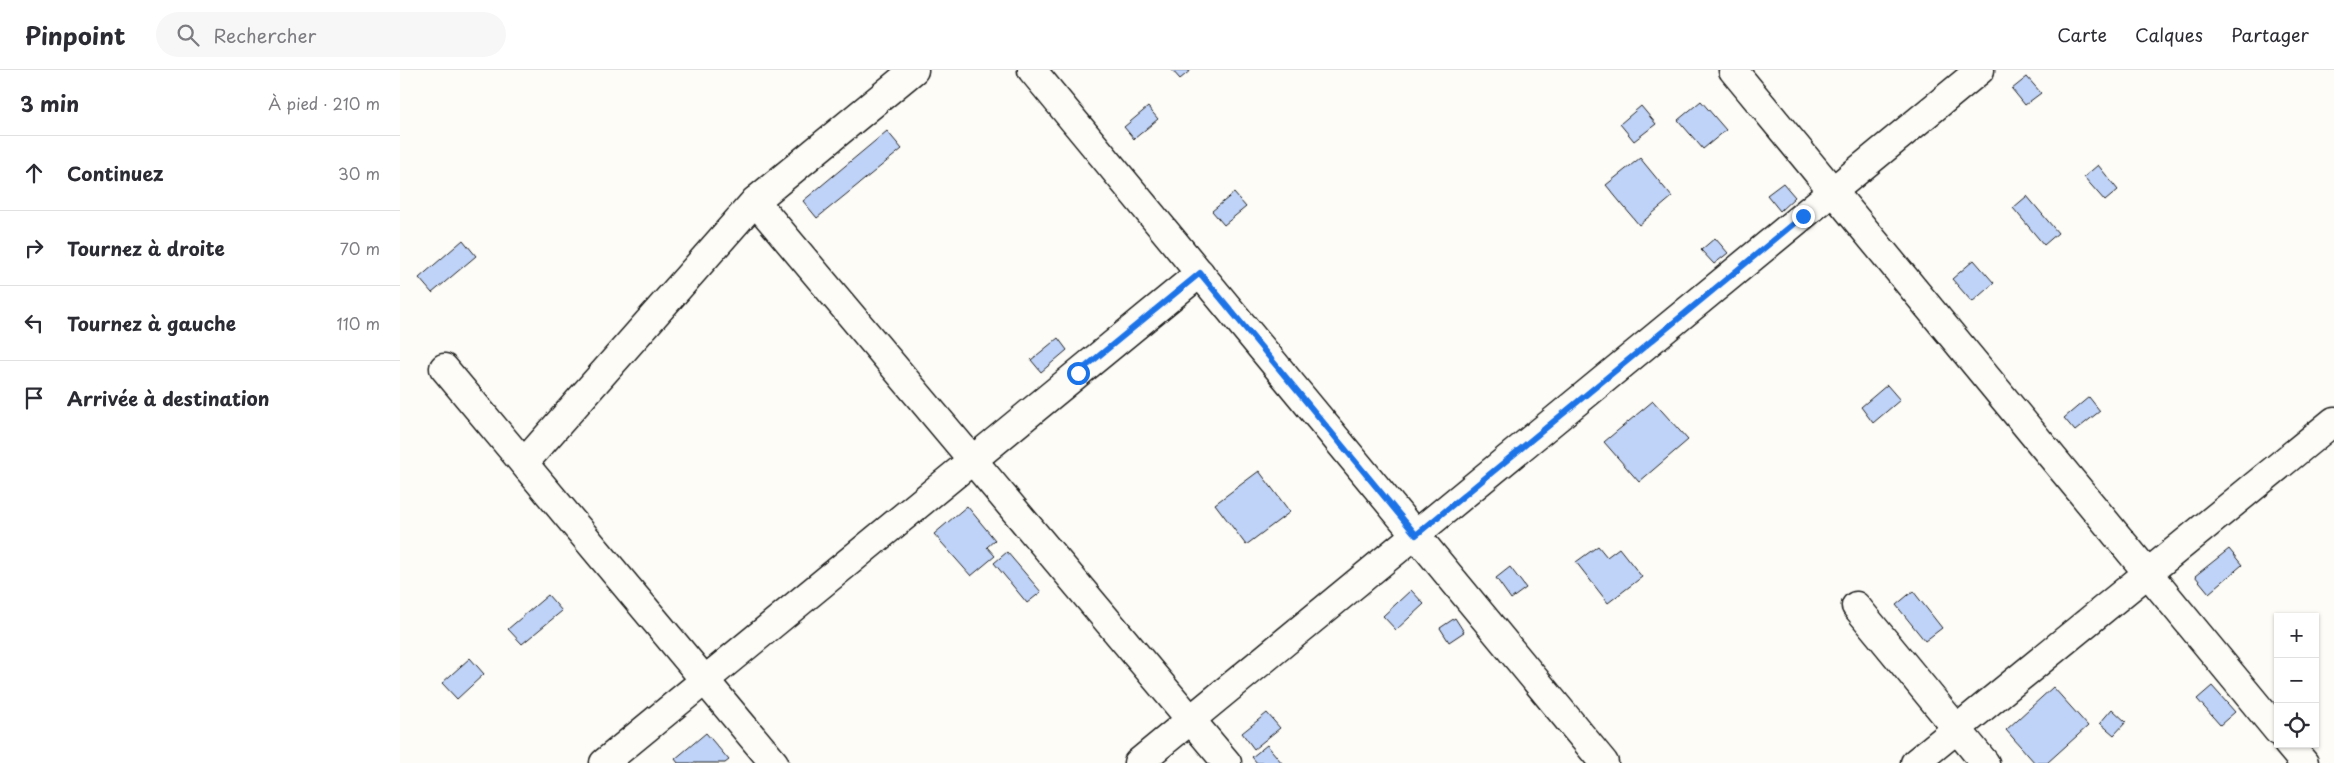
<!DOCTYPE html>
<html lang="fr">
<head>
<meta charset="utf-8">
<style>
	body { margin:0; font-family:"Playpen Sans",sans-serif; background:#f7f7f7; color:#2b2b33 }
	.controls { position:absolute; right:15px; bottom:15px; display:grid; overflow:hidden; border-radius:0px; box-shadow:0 1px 4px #0004 }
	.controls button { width:45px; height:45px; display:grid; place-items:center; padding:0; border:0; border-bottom:1px solid #e1e1e2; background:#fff; color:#2b2b33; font:25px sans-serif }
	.stop { position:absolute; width:15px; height:15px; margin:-11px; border:4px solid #1a73e8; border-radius:50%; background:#fff }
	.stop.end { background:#1a73e8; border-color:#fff; box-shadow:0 1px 5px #0008 }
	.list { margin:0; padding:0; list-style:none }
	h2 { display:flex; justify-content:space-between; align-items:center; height:65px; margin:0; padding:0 20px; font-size:21px }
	h2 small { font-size:16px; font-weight:400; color:#7c7c81 }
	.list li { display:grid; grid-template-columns:32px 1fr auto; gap:15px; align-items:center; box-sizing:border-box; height:75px; padding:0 20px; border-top:1px solid #e1e1e2 }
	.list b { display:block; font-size:19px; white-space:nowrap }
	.list em { font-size:16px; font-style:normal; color:#7c7c81 }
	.icon { flex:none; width:28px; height:28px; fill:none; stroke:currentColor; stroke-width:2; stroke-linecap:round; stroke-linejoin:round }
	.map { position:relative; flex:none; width:1934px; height:693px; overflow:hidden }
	header { display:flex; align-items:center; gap:30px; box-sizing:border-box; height:70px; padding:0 25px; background:#fff; border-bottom:1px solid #e1e1e2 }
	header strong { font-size:24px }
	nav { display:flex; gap:28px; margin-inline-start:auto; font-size:18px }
	.search { width:350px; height:45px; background:#f7f7f7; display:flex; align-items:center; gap:12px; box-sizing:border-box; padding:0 18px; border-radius:28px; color:#7c7c81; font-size:19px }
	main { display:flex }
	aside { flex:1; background:#fff }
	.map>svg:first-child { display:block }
	.building { fill:#bfd3f8; stroke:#1c1c1c }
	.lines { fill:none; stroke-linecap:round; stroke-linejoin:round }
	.street-casing { stroke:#1c1c1c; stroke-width:31 }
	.street { stroke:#fdfcf7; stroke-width:28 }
	.route { stroke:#1a73e8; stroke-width:6 }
</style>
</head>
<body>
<header>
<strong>Pinpoint</strong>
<div class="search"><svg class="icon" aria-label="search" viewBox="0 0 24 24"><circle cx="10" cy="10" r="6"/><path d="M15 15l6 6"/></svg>Rechercher</div>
<nav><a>Carte</a><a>Calques</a><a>Partager</a></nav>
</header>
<main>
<aside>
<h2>3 min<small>À pied · 210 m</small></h2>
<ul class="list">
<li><svg class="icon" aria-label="ahead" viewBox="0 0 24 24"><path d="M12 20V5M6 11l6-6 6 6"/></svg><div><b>Continuez</b></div><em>30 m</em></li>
<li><svg class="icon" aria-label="right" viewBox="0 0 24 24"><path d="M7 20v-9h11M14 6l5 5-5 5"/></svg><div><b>Tournez à droite</b></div><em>70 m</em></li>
<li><svg class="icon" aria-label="left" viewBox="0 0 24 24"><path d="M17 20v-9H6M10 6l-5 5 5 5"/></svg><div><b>Tournez à gauche</b></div><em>110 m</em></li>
<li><svg class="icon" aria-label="arrive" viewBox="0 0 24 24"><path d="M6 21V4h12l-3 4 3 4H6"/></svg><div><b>Arrivée à destination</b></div></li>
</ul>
</aside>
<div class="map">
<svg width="1934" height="693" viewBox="0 0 1934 693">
	<rect width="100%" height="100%" fill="#fdfcf7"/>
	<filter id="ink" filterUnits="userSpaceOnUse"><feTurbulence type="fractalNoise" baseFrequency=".02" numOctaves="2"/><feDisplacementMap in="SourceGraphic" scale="10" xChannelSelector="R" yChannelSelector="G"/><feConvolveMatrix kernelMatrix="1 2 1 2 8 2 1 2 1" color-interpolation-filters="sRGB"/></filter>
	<g filter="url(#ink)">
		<g class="building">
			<polygon points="772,0 791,0 780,9"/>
			<polygon points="1627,7 1641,23 1625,35 1612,19"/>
			<polygon points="1301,31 1326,60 1303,79 1278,50"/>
			<polygon points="1241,36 1256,54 1234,71 1220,54"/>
			<polygon points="748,37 758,49 734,69 724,57"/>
			<polygon points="487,61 502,79 417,148 403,131"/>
			<polygon points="1240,88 1272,127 1239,155 1206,115"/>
			<polygon points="1698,95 1718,120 1705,131 1684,107"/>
			<polygon points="1383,113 1395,127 1380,141 1367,125"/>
			<polygon points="834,123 846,137 824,155 812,141"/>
			<polygon points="1627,126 1658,163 1644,175 1613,138"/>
			<polygon points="1315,168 1328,183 1314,194 1301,180"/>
			<polygon points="63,170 76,186 32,223 19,208"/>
			<polygon points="1574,190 1594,213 1572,232 1552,209"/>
			<polygon points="658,268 667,280 641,302 631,290"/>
			<polygon points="1487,315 1500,330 1473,353 1461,337"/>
			<polygon points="1689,327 1700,341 1675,361 1664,348"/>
			<polygon points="1253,331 1288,370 1239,412 1204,372"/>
			<polygon points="859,401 890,442 846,475 815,434"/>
			<polygon points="567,436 595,470 587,477 595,486 571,506 534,464"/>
			<polygon points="1198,476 1207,487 1219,478 1242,507 1208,533 1176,492"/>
			<polygon points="1829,479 1842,495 1809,523 1795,506"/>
			<polygon points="607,482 641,522 627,533 594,493"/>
			<polygon points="1110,497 1126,518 1111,529 1096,508"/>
			<polygon points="1011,520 1024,534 996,560 983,546"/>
			<polygon points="1513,521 1542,558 1525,571 1496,535"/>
			<polygon points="148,525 162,541 122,574 108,559"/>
			<polygon points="1055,548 1064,562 1049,572 1040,558"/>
			<polygon points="70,588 84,604 57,629 42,613"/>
			<polygon points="1812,616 1835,642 1820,655 1797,629"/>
			<polygon points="1653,617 1688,656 1647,693 1635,693 1606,660"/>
			<polygon points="1712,639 1726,652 1714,665 1700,653"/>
			<polygon points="867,643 880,658 854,679 842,663"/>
			<polygon points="306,663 329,690 325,693 278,693 275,689"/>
			<polygon points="867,675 882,693 857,693 852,687"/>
		</g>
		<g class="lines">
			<defs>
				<g id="street">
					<polyline points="632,0 1204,693"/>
					<polyline points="1333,0 1878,661"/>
					<polyline points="355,131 827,693"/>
					<polyline points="44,298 374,693"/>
					<polyline points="124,393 355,131 514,0"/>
					<polyline points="1456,536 1585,693"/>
					<polyline points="1888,674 1904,693"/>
					<polyline points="204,693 800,203"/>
					<polyline points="738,693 1580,0"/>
					<polyline points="1515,693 1934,351"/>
				</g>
			</defs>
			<use href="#street" class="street-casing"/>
			<use href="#street" class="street"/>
		</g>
	</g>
	<g class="lines" filter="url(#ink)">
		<polyline class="route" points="678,303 800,203 1016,465 1403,146"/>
	</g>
</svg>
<div class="controls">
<button>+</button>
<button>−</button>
<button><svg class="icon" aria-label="locate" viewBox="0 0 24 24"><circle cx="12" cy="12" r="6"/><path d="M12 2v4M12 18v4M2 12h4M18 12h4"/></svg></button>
</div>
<div class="stop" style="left:678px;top:303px"></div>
<div class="stop end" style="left:1403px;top:146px"></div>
</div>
</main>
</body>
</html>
